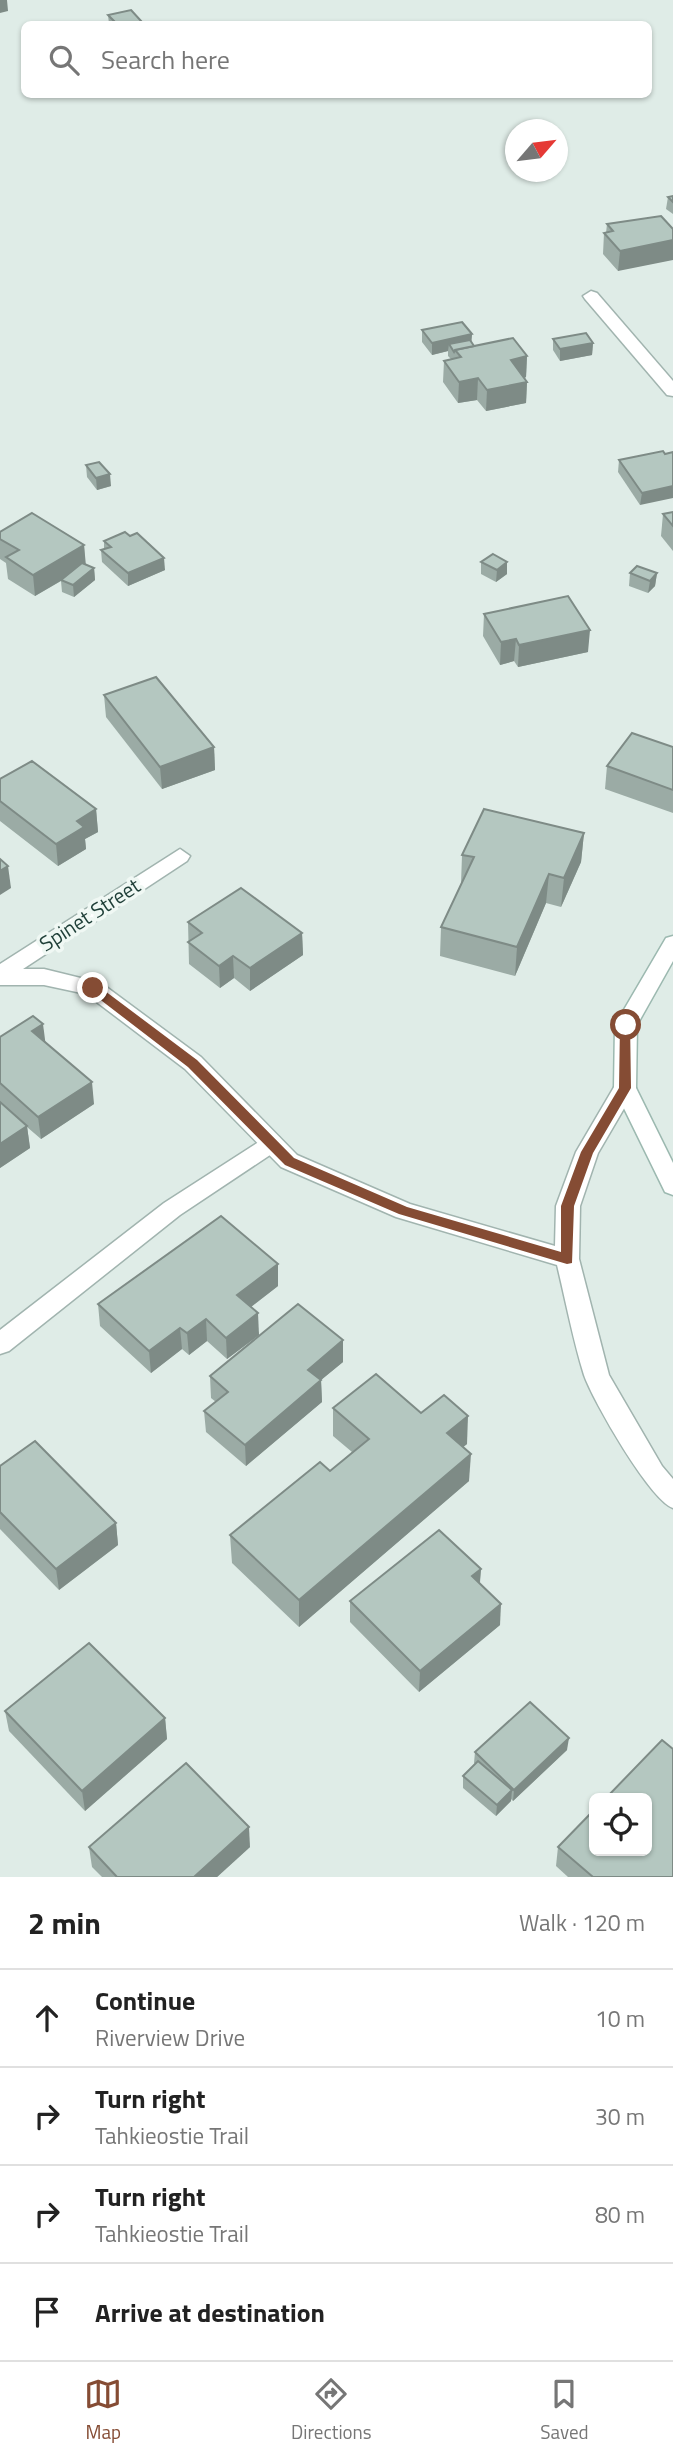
<!DOCTYPE html>
<html lang="en">
<head>
<meta charset="utf-8">
<style>
	body { margin:0; font-family:"Titillium Web",sans-serif; background:#f6f6f6; color:#222 }
	.controls { position:absolute; right:21px; bottom:21px; display:grid; overflow:hidden; border-radius:10px; box-shadow:0 2px 5px #0004 }
	.controls button { width:63px; height:63px; display:grid; place-items:center; padding:0; border:0; border-bottom:2px solid #e0e0e0; background:#fff; color:#222; font:35px sans-serif }
	.compass { position:absolute; left:505px; top:119px; width:63px; height:63px; border-radius:50%; background:#fff; box-shadow:0 2px 5px #0004; rotate:62deg }
	.stop { position:absolute; width:21px; height:21px; margin:-16px; border:5px solid #854c34; border-radius:50%; background:#fff }
	.stop.end { background:#854c34; border-color:#fff; box-shadow:0 2px 7px #0008 }
	.list { margin:0; padding:0; list-style:none }
	h2 { display:flex; justify-content:space-between; align-items:center; height:91px; margin:0; padding:0 28px; font-size:30px }
	h2 small { font-size:23px; font-weight:400; color:#767676 }
	.list li { display:grid; grid-template-columns:46px 1fr auto; gap:21px; align-items:center; box-sizing:border-box; height:98px; padding:0 28px; border-top:2px solid #e0e0e0 }
	.list b { display:block; font-size:26px; white-space:nowrap }
	.list p { margin:0; font-size:23px; white-space:nowrap; color:#767676 }
	.list em { font-size:23px; font-style:normal; color:#767676 }
	.icon { flex:none; width:38px; height:38px; fill:none; stroke:currentColor; stroke-width:2; stroke-linecap:round; stroke-linejoin:round }
	.map { position:relative; flex:none; width:673px; height:1877px; overflow:hidden }
	.search { position:absolute; background:#fff; box-shadow:0 2px 5px #0004; left:21px; right:21px; top:21px; height:77px; display:flex; align-items:center; gap:18px; box-sizing:border-box; padding:0 24px; border-radius:10px; color:#767676; font-size:26px }
	.sheet { height:483px; background:#fff }
	nav { display:flex; justify-content:space-around; align-items:center; box-sizing:border-box; height:98px; border-top:2px solid #e0e0e0; background:#fff; font-size:19px; color:#767676 }
	nav a { display:grid; justify-items:center; gap:4px }
	nav .on { color:#854c34 }
	.map>svg:first-child { display:block }
	.lines { fill:none; stroke-linecap:round; stroke-linejoin:round }
	.lane-casing { stroke:#a1b4af; stroke-width:3 }
	.street-casing { stroke:#a1b4af; stroke-width:3 }
	.secondary-casing { stroke:#9cb9b0; stroke-width:3 }
	.lane { fill:#fff; fill-rule:evenodd }
	.street { fill:#fff; fill-rule:evenodd }
	.secondary { fill:#fff; fill-rule:evenodd }
	.wall { fill:#9baba5 }
	.shaded-wall { fill:#7e8b86 }
	.building { fill:#b4c7c0; stroke:#7e8b86; stroke-width:2 }
	.route { fill:#854c34 }
	.labels { text-anchor:middle; stroke-width:7; stroke-linejoin:round; paint-order:stroke }
	.street-label { font-size:21px; fill:#1e3e37; stroke:#f0f8f4 }
</style>
</head>
<body>
<div class="map">
<svg width="673" height="1877" viewBox="0 0 673 1877">
	<rect width="100%" height="100%" fill="#dfece7"/>
	<g class="lines">
		<defs>
			<polygon id="lane" points="271,1134 279,1137 282,1143 279,1149 180,1215 9,1351 0,1354 0,1330 164,1203"/>
			<g id="street">
				<polygon points="591,291 597,293 673,381 673,396 667,395 585,299 583,296"/>
				<path d="M 180,849 L 190,856 L 187,861 L 23,969 L 44,969 L 101,983 L 201,1057 L 297,1155 L 410,1204 L 555,1246 L 556,1206 L 576,1152 L 617,1082 L 633,1082 L 636,1088 L 598,1153 L 580,1206 L 579,1259 L 609,1375 L 662,1466 L 673,1479 L 673,1508 C 650,1500 593,1401 584,1375 C 573,1340 566,1302 557,1265 L 396,1217 L 281,1167 L 185,1069 L 86,994 L 44,985 L 0,985 L 0,964 Z"/>
			</g>
			<polygon id="secondary" points="673,936 673,961 637,1025 636,1088 673,1163 673,1195 665,1192 614,1088 615,1025 666,938"/>
		</defs>
		<use href="#lane" class="lane-casing"/>
		<use href="#street" class="street-casing"/>
		<use href="#secondary" class="secondary-casing"/>
		<use href="#lane" class="lane"/>
		<use href="#street" class="street"/>
		<use href="#secondary" class="secondary"/>
	</g>
	<g class="wall">
		<polygon points="108,15 142,24 109,24"/>
		<polygon points="673,196 673,214 666,209 668,197"/>
		<polygon points="607,224 673,229 618,271 603,254 604,233 606,233"/>
		<polygon points="422,330 472,334 471,342 474,346 527,356 526,377 525,378 527,382 526,403 486,411 477,400 458,403 443,382 444,361 451,359 448,356 448,351 432,355 422,342"/>
		<polygon points="553,339 593,343 592,355 560,361 553,350"/>
		<polygon points="663,451 640,505 618,472 619,460"/>
		<polygon points="86,465 111,486 97,490 87,477"/>
		<polygon points="673,512 673,551 661,536 663,514"/>
		<polygon points="0,532 84,545 85,564 94,568 95,580 74,597 62,592 61,581 35,596 8,579 6,563 0,559"/>
		<polygon points="104,541 165,570 128,586 102,562 101,550 104,549"/>
		<polygon points="481,562 507,574 496,582 481,574"/>
		<polygon points="630,573 657,573 655,586 648,593 629,586"/>
		<polygon points="484,614 588,652 518,667 514,661 500,665 483,636"/>
		<polygon points="104,695 214,747 215,770 162,789 106,717"/>
		<polygon points="673,747 673,813 605,789 607,766"/>
		<polygon points="0,779 96,809 98,832 85,839 86,849 58,866 0,821"/>
		<polygon points="584,833 581,862 561,907 546,903 515,976 440,956 441,927 461,884 462,855"/>
		<polygon points="188,922 302,933 303,955 250,991 234,978 220,988 189,964"/>
		<polygon points="0,1037 45,1043 94,1104 41,1139 27,1127 30,1148 0,1168"/>
		<polygon points="278,1286 251,1307 259,1335 227,1359 207,1341 189,1355 182,1349 151,1373 100,1326 98,1304"/>
		<polygon points="343,1340 343,1362 321,1380 322,1402 246,1466 206,1432 204,1411 216,1402 211,1398 210,1376"/>
		<polygon points="333,1408 421,1413 467,1444 463,1447 469,1481 299,1627 232,1563 230,1535 330,1471 352,1452 333,1436"/>
		<polygon points="0,1466 116,1523 118,1545 59,1590 0,1529"/>
		<polygon points="481,1569 480,1583 500,1625 419,1692 350,1622 350,1601"/>
		<polygon points="5,1711 165,1718 167,1739 85,1811 9,1731"/>
		<polygon points="567,1750 513,1801 511,1799 511,1801 496,1816 463,1788 463,1776 475,1764 474,1763 475,1752"/>
		<polygon points="89,1847 250,1847 217,1877 102,1877 92,1867"/>
		<polygon points="558,1847 673,1877 568,1877 556,1866"/>
	</g>
	<g class="shaded-wall">
		<polygon points="0,0 7,0 8,11 0,13"/>
		<polygon points="673,240 673,260 618,271 620,251"/>
		<polygon points="472,334 471,346 449,344 448,351 432,355 432,343"/>
		<polygon points="593,343 592,355 560,361 560,349"/>
		<polygon points="527,356 526,377 510,381 511,360"/>
		<polygon points="478,378 477,400 458,403 459,382"/>
		<polygon points="527,382 526,403 486,411 487,390"/>
		<polygon points="110,474 111,486 97,490 96,478"/>
		<polygon points="673,486 673,498 640,505 642,493"/>
		<polygon points="84,545 86,566 35,596 33,575"/>
		<polygon points="164,558 165,570 128,586 128,573"/>
		<polygon points="507,562 507,574 496,582 497,570"/>
		<polygon points="94,568 95,580 74,597 73,585"/>
		<polygon points="657,573 655,586 648,593 650,581"/>
		<polygon points="590,630 588,652 518,667 519,645"/>
		<polygon points="516,639 514,661 500,665 501,642"/>
		<polygon points="214,747 215,770 162,789 160,767"/>
		<polygon points="96,809 98,832 85,839 86,849 58,866 56,844 77,821"/>
		<polygon points="584,833 581,862 561,907 564,878"/>
		<polygon points="8,866 11,888 0,895 0,871"/>
		<polygon points="549,874 546,903 515,976 517,947"/>
		<polygon points="302,933 303,955 250,991 250,968"/>
		<polygon points="233,956 234,978 220,988 219,966"/>
		<polygon points="43,1024 46,1047 32,1031"/>
		<polygon points="92,1082 94,1104 41,1139 38,1117"/>
		<polygon points="27,1126 30,1148 0,1168 0,1144"/>
		<polygon points="278,1264 278,1286 238,1317 237,1295"/>
		<polygon points="258,1313 259,1335 227,1359 226,1338"/>
		<polygon points="206,1319 207,1341 189,1355 187,1333"/>
		<polygon points="180,1328 182,1349 151,1373 149,1351"/>
		<polygon points="343,1340 343,1362 321,1380 322,1402 246,1466 245,1445 308,1370"/>
		<polygon points="468,1416 467,1444 446,1461 447,1433"/>
		<polygon points="471,1454 469,1481 299,1627 299,1600"/>
		<polygon points="116,1523 118,1545 59,1590 56,1569"/>
		<polygon points="481,1569 479,1590 472,1576"/>
		<polygon points="501,1604 500,1625 419,1692 420,1671"/>
		<polygon points="165,1718 167,1739 85,1811 82,1791"/>
		<polygon points="569,1738 567,1750 513,1801 514,1790"/>
		<polygon points="512,1790 511,1801 496,1816 497,1805"/>
		<polygon points="249,1827 250,1847 217,1877 194,1877"/>
	</g>
	<g class="building">
		<polygon points="131,10 142,22 128,24 117,24 108,15"/>
		<polygon points="673,196 673,202 668,197"/>
		<polygon points="661,216 673,229 673,240 620,251 604,233 613,231 607,224"/>
		<polygon points="462,322 472,334 432,343 422,330"/>
		<polygon points="586,333 593,343 560,349 553,339"/>
		<polygon points="513,338 527,356 511,360 527,382 487,390 478,378 459,382 444,361 461,357 455,350"/>
		<polygon points="470,340 474,346 455,350 454,352 449,344"/>
		<polygon points="663,451 665,454 673,452 673,486 642,493 619,460"/>
		<polygon points="99,462 110,474 96,478 86,465"/>
		<polygon points="673,512 673,526 663,514"/>
		<polygon points="32,513 84,545 33,575 6,557 19,550 0,539 0,532"/>
		<polygon points="125,532 130,536 137,533 164,558 128,573 101,550 111,547 104,541"/>
		<polygon points="493,554 507,562 497,570 481,562"/>
		<polygon points="82,563 94,568 73,585 61,580"/>
		<polygon points="637,566 657,573 650,581 630,573"/>
		<polygon points="568,596 590,630 519,645 516,639 501,642 484,614"/>
		<polygon points="156,677 214,747 160,767 104,695"/>
		<polygon points="632,733 673,747 673,790 607,766"/>
		<polygon points="32,761 96,809 77,821 84,827 56,844 0,801 0,779"/>
		<polygon points="484,809 584,833 564,878 549,874 517,947 441,927 474,857 462,855"/>
		<polygon points="0,859 8,866 0,871"/>
		<polygon points="241,888 302,933 250,968 233,956 219,966 188,942 202,933 188,922"/>
		<polygon points="33,1016 43,1024 32,1031 92,1082 38,1117 0,1083 0,1037"/>
		<polygon points="0,1102 27,1126 0,1144"/>
		<polygon points="221,1216 278,1264 237,1295 258,1313 226,1338 206,1319 187,1333 180,1328 149,1351 98,1304"/>
		<polygon points="298,1304 343,1340 308,1370 321,1380 245,1445 204,1411 228,1392 210,1376"/>
		<polygon points="376,1374 421,1413 444,1395 468,1416 447,1433 471,1454 299,1600 230,1535 320,1462 330,1471 369,1439 333,1408"/>
		<polygon points="35,1441 116,1523 56,1569 0,1512 0,1466"/>
		<polygon points="439,1530 481,1569 472,1576 501,1604 420,1671 350,1601"/>
		<polygon points="89,1643 165,1718 82,1791 5,1711"/>
		<polygon points="530,1702 569,1738 514,1790 475,1752"/>
		<polygon points="662,1740 673,1749 673,1877 593,1877 558,1847 594,1810 594,1851 647,1851 647,1798 606,1798"/>
		<polygon points="478,1761 512,1790 497,1805 463,1776"/>
		<polygon points="186,1763 249,1827 194,1877 117,1877 89,1847"/>
	</g>
	<polygon class="route" points="89,985 97,985 197,1060 294,1158 407,1207 561,1252 561,1206 581,1152 619,1088 620,1025 630,1022 631,1088 593,1153 574,1206 572,1263 567,1264 399,1214 285,1165 188,1067 89,991"/>
	<g class="labels">
		<g class="street-label">
			<text transform="translate(90 915) rotate(-33)" y="7">Spinet Street</text>
		</g>
	</g>
</svg>
<div class="controls">
<button><svg class="icon" aria-label="locate" viewBox="0 0 24 24"><circle cx="12" cy="12" r="6"/><path d="M12 2v4M12 18v4M2 12h4M18 12h4"/></svg></button>
</div>
<svg class="compass" viewBox="-18 -18 36 36"><path d="M0-13l5 13h-10z" fill="#e53935"/><path d="M0 13l5-13h-10z" fill="#767676"/></svg>
<div class="stop" style="left:626px;top:1025px"></div>
<div class="stop end" style="left:93px;top:988px"></div>
<div class="search"><svg class="icon" aria-label="search" viewBox="0 0 24 24"><circle cx="10" cy="10" r="6"/><path d="M15 15l6 6"/></svg>Search here</div>
</div>
<section class="sheet">
<h2>2 min<small>Walk · 120 m</small></h2>
<ul class="list">
<li><svg class="icon" aria-label="ahead" viewBox="0 0 24 24"><path d="M12 20V5M6 11l6-6 6 6"/></svg><div><b>Continue</b><p>Riverview Drive</p></div><em>10 m</em></li>
<li><svg class="icon" aria-label="right" viewBox="0 0 24 24"><path d="M7 20v-9h11M14 6l5 5-5 5"/></svg><div><b>Turn right</b><p>Tahkieostie Trail</p></div><em>30 m</em></li>
<li><svg class="icon" aria-label="right" viewBox="0 0 24 24"><path d="M7 20v-9h11M14 6l5 5-5 5"/></svg><div><b>Turn right</b><p>Tahkieostie Trail</p></div><em>80 m</em></li>
<li><svg class="icon" aria-label="arrive" viewBox="0 0 24 24"><path d="M6 21V4h12l-3 4 3 4H6"/></svg><div><b>Arrive at destination</b></div></li>
</ul>
</section>
<nav>
<a class="on"><svg class="icon" aria-label="map" viewBox="0 0 24 24"><path d="M3 6l6-2 6 2 6-2v14l-6 2-6-2-6 2zM9 4v14M15 6v14"/></svg>Map</a>
<a><svg class="icon" aria-label="directions" viewBox="0 0 24 24"><path d="M12 3l9 9-9 9-9-9zM9 14v-3h6M13 9l2 2-2 2"/></svg>Directions</a>
<a><svg class="icon" aria-label="saved" viewBox="0 0 24 24"><path d="M7 4h10v16l-5-4-5 4z"/></svg>Saved</a>
</nav>
</body>
</html>
